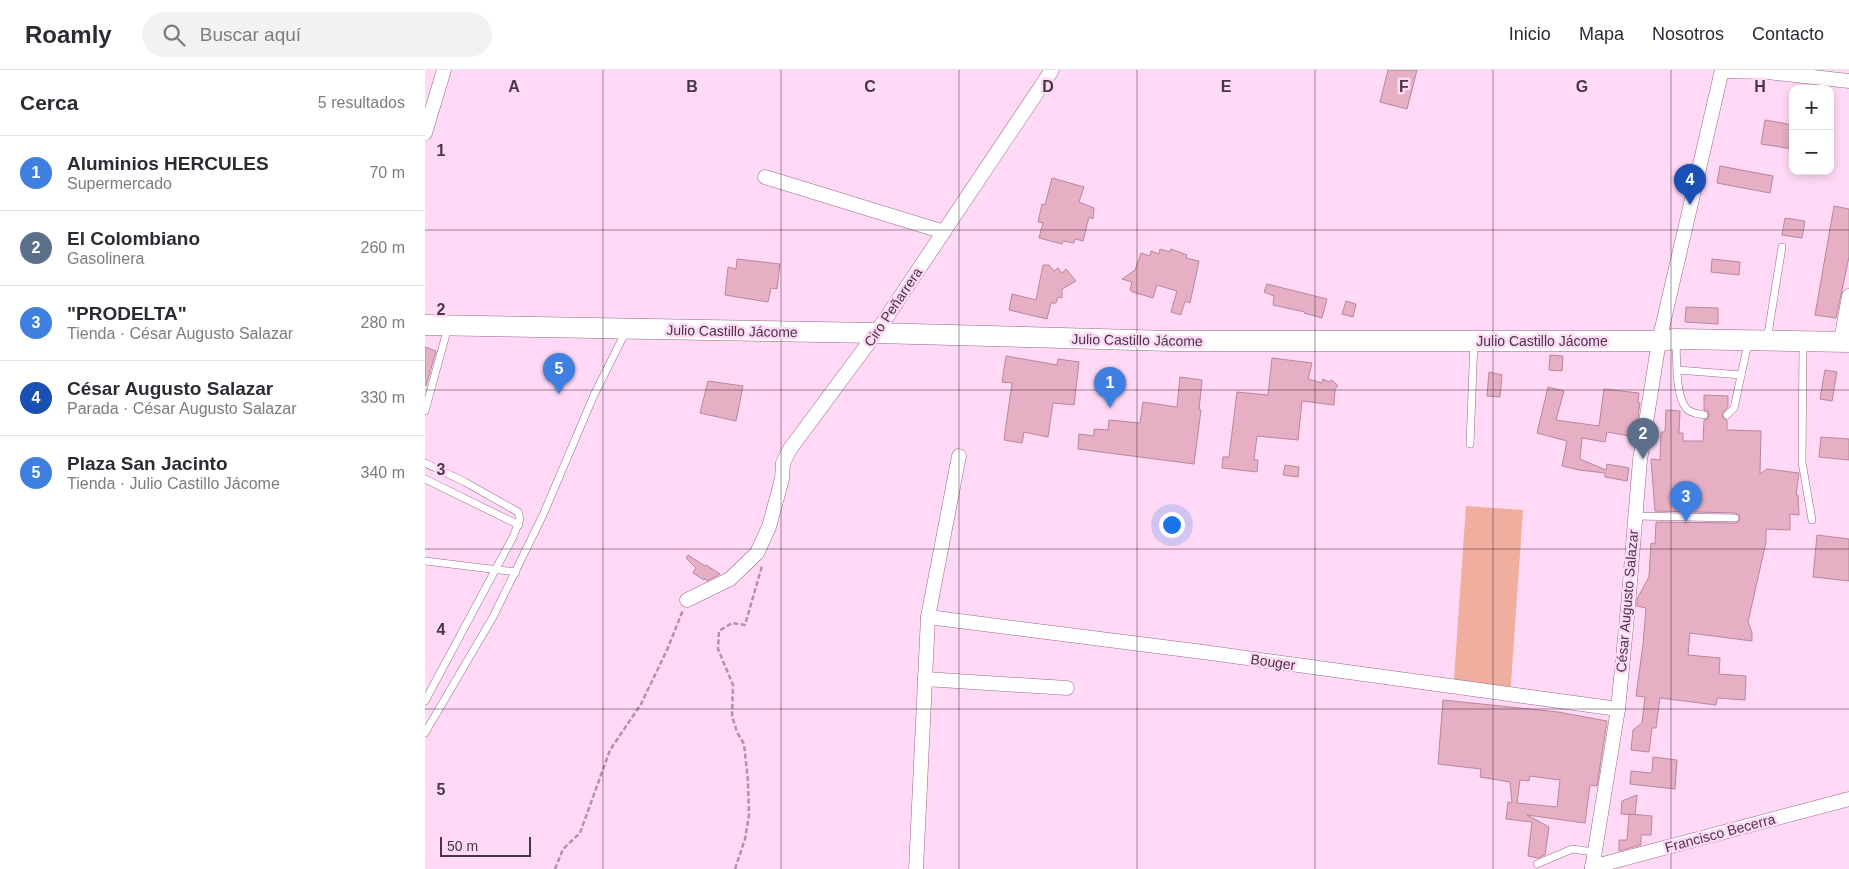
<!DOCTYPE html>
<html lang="es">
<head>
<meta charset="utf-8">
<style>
	body { margin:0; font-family:Helvetica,sans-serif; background:#f2f2f3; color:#2b2b33 }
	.controls { position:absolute; right:15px; top:15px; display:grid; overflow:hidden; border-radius:10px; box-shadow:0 2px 8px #0003 }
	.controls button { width:45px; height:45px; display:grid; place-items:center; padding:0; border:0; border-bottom:1px solid #e1e1e2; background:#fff; color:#2b2b33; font:25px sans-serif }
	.scale { position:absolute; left:15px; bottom:12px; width:91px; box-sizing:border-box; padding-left:5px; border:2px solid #493644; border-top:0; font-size:14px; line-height:18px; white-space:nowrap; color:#493644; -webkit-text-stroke:4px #ffd9f5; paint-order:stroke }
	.you { position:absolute; left:746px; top:454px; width:18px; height:18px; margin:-12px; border:4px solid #fff; border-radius:50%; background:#1a73e8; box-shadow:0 0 0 8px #1a73e833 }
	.badge { display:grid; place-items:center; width:32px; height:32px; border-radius:50%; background:#2f8254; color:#fff; font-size:16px; font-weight:700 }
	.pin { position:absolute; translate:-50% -41px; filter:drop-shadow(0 1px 2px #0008) }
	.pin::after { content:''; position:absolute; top:26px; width:18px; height:15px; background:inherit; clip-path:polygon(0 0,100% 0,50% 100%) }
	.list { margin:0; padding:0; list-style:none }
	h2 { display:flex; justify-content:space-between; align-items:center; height:65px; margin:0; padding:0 20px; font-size:21px }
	h2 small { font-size:16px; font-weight:400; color:#7c7c81 }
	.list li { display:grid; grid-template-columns:32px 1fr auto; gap:15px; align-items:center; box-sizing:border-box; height:75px; padding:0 20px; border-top:1px solid #e1e1e2 }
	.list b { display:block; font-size:19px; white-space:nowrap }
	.list p { margin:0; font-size:16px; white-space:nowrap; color:#7c7c81 }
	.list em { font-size:16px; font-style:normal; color:#7c7c81 }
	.icon { flex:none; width:28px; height:28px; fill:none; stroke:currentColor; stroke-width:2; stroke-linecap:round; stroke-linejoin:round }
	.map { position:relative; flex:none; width:1424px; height:799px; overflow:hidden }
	header { display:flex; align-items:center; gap:30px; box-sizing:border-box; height:70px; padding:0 25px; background:#fff; border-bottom:1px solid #e1e1e2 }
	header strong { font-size:24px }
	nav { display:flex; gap:28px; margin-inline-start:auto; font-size:18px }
	.search { width:350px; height:45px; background:#f2f2f3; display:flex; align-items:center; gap:12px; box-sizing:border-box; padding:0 18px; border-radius:28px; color:#7c7c81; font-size:19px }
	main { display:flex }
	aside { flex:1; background:#fff }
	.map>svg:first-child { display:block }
	.green { fill:#f0af9e }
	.building { fill:#e6afc3; stroke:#ba8699; fill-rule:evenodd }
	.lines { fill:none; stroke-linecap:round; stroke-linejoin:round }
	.lane-casing { stroke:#946a89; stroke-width:8 }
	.street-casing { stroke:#946a89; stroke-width:15 }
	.secondary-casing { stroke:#946a89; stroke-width:21 }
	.path { stroke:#b193a9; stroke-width:2.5; stroke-dasharray:5 2.5; stroke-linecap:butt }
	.lane { stroke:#fff; stroke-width:7 }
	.street { stroke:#fff; stroke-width:14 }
	.secondary { stroke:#fff; stroke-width:20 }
	.grid { fill:none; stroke:#493644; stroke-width:1; stroke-opacity:0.55 }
	.labels { text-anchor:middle; stroke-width:5; stroke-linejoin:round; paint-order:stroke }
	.street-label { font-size:14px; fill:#493644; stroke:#ffd9f5 }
	.grid-label { font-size:16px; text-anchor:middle; font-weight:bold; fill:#493644; stroke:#ffd9f5; stroke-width:5; stroke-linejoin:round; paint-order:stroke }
</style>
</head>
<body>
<header>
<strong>Roamly</strong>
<div class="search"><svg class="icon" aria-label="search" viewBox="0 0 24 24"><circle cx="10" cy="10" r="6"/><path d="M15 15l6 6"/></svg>Buscar aquí</div>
<nav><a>Inicio</a><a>Mapa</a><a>Nosotros</a><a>Contacto</a></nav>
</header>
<main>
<aside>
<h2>Cerca<small>5 resultados</small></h2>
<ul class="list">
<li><span class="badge" style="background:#3f7fe0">1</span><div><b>Aluminios HERCULES</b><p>Supermercado</p></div><em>70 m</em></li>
<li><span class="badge" style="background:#5c6f8a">2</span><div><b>El Colombiano</b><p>Gasolinera</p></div><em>260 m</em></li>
<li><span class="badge" style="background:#3f7fe0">3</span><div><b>&quot;PRODELTA&quot;</b><p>Tienda · César Augusto Salazar</p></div><em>280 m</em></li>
<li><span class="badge" style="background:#1a4fb4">4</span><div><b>César Augusto Salazar</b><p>Parada · César Augusto Salazar</p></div><em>330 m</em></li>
<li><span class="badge" style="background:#3f7fe0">5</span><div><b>Plaza San Jacinto</b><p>Tienda · Julio Castillo Jácome</p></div><em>340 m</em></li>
</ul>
</aside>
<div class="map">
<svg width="1424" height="799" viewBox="0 0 1424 799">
	<rect width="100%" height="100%" fill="#ffd9f5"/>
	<polygon class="green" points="1041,436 1098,440 1085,628 1028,623"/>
	<g class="building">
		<polygon points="963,0 992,0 982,39 955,32"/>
		<polygon points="1340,50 1368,55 1368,79 1336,74"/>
		<polygon points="1295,96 1348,106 1345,123 1292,113"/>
		<polygon points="627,108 659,117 654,132 669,138 668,149 664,147 658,171 650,169 649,173 638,171 637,174 614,168 618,153 613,152 617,134 620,135"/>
		<polygon points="1409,136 1424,139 1424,187 1411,248 1390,245"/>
		<polygon points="1360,148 1380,151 1377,168 1357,165"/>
		<polygon points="735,179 745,182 746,179 762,185 761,188 774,191 765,233 760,231 756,245 746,242 752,221 732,215 728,228 708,222 705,220 707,212 697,209 710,200 716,183 725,186 726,181 734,184"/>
		<polygon points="312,189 355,194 352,219 346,218 343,232 300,225 303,197 311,199"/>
		<polygon points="1287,189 1315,192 1314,205 1286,202"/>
		<polygon points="618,195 624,195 629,201 633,198 637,203 641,199 651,211 637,219 637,228 633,227 631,233 626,233 622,249 584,240 587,224 611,230"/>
		<polygon points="842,214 902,229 897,248 879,243 880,242 848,235 849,226 839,222"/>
		<polygon points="921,231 931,234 928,247 917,244"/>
		<polygon points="1261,237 1293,238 1293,254 1260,252"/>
		<polygon points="0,277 11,281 1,316 0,315"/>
		<polygon points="1125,285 1138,286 1137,301 1124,300"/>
		<polygon points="581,286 632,295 633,289 654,292 649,335 628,333 623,367 599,362 597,373 579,370 587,313 577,312"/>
		<polygon points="847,288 887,293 883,309 897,313 898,309 904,312 907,310 913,316 910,319 909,335 877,331 873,370 832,366 829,390 833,390 832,402 797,398 798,387 804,387 812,322 843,325"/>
		<polygon points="1400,300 1412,302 1407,331 1395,329"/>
		<polygon points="1064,302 1077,305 1075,327 1062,326"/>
		<polygon points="755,307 777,310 774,340 776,340 769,394 653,379 654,364 669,366 669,359 683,360 684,350 715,353 718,332 752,337"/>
		<polygon points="283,311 318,316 311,351 275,343"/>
		<polygon points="1123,317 1139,321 1131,350 1174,356 1179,319 1214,323 1213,332 1215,333 1210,367 1182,362 1180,372 1157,368 1155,389 1181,400 1182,394 1204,398 1202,411 1180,407 1180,403 1154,400 1137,396 1142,371 1112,363"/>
		<polygon points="1279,325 1303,326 1303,337 1297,344 1298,348 1302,350 1302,360 1336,361 1335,404 1342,399 1374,403 1371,425 1373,425 1374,445 1365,444 1365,460 1341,459 1341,472 1323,552 1327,562 1327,571 1265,563 1263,585 1295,588 1294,604 1321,606 1320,630 1292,628 1291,635 1235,628 1231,658 1227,658 1224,682 1206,680 1208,660 1217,653 1220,627 1211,626 1218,575 1221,538 1212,536 1212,529 1224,507 1226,473 1230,474 1231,452 1310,453 1313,452 1315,449 1314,445 1310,443 1230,441 1226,389 1235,390 1236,362 1240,362 1241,340 1255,341 1254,363 1258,363 1258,371 1278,371 1279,350 1283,349 1284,345 1283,341 1279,340"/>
		<polygon points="1396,367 1424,369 1424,390 1394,387"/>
		<polygon points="860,395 874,397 873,407 858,405"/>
		<polygon points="1392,465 1424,469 1424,511 1388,507"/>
		<polygon points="263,485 280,496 281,495 295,504 282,511 280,508 279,510 268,503 271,498 261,488"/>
		<path d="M 1018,630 L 1133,642 L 1182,651 L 1172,716 L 1165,715 L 1160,753 L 1102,745 L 1124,757 L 1120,785 L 1113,788 L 1103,786 L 1107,752 L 1081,749 L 1083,732 L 1087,733 L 1085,712 L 1055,707 L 1056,699 L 1013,694 ZM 1105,706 L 1135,710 L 1132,737 L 1092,733 L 1095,710 L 1104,711 Z"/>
		<polygon points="1228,687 1252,690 1250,719 1205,714 1206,701 1225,703 1227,701"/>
		<polygon points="1212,725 1210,745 1196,744 1197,731"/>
		<polygon points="1204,744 1227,746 1226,765 1216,765 1216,775 1194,781 1194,770 1202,770"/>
	</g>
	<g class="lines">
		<defs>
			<g id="lane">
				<polyline points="1342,270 1357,177"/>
				<path d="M 1251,272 C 1252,289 1250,324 1261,338 C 1265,343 1273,344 1279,345"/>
				<polyline points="1378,274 1377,392 1387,450"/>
				<polyline points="1253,300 1316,305"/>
				<polyline points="0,341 23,257"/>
				<polyline points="1302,345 1309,338 1323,273"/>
				<polyline points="1045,374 1049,271"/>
				<polyline points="0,393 40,412 93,442 95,449 88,467 0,631"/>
				<polyline points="0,409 94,455"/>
				<polyline points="1210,446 1310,448"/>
				<polyline points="0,491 91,502"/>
				<polyline points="0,663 68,547 118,445 169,325 201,261"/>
				<polyline points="1112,794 1147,779 1169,782"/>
			</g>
			<g id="street">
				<polyline points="1297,1 1343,2 1424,11"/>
				<polyline points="0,63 19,0"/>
				<polyline points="340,107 519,162"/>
				<polyline points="1416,271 1424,226"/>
				<polyline points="262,530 305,509 332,483 344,457 357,409 358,393 365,379 451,263 627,0"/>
				<polyline points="503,547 778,582 1193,639"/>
				<polyline points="500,609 642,618"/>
				<polyline points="1167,797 1424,729"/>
				<polyline points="491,799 503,547 534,386"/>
				<polyline points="1167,799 1193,639 1203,537 1215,390 1234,271 1297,0"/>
			</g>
			<polyline id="secondary" points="0,255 451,263 746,271 1234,271 1251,269 1424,272"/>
		</defs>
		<use href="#lane" class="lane-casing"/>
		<use href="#street" class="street-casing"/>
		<use href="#secondary" class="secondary-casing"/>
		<g class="path">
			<polyline points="130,799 138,779 155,763 185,680 216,634 242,580 258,540"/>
			<polyline points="310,799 320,769 324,745 323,711 319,674 312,662 307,646 308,615 293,579 294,561 307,553 320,555 337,496"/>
		</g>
		<use href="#lane" class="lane"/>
		<use href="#street" class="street"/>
		<use href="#secondary" class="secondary"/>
	</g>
	<path class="grid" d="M 178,0 L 178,799M 356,0 L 356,799M 534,0 L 534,799M 712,0 L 712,799M 890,0 L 890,799M 1068,0 L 1068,799M 1246,0 L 1246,799M 0,160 L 1424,160M 0,320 L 1424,320M 0,479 L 1424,479M 0,639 L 1424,639"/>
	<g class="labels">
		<g class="street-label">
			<text transform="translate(468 237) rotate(-56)" y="5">Ciro Peñarrera</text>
			<text transform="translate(307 261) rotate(1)" y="5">Julio Castillo Jácome</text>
			<text transform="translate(712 270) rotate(1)" y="5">Julio Castillo Jácome</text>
			<text x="1117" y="276">Julio Castillo Jácome</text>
			<text transform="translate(1202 531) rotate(-85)" y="5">César Augusto Salazar</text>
			<text transform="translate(848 592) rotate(8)" y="5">Bouger</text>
			<text transform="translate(1295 763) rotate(-15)" y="5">Francisco Becerra</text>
		</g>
	</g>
	<g class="grid-label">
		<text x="89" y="22">A</text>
		<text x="267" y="22">B</text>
		<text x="445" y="22">C</text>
		<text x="623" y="22">D</text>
		<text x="801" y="22">E</text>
		<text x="979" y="22">F</text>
		<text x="1157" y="22">G</text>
		<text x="1335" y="22">H</text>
		<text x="16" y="86">1</text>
		<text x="16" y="245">2</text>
		<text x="16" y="405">3</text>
		<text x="16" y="565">4</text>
		<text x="16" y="725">5</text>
	</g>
</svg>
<div class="controls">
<button>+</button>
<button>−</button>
</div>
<div class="scale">50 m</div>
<div class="you"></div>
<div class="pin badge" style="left:685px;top:338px;background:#3f7fe0">1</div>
<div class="pin badge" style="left:1218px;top:389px;background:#5c6f8a">2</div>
<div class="pin badge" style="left:1261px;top:452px;background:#3f7fe0">3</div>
<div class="pin badge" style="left:1265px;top:135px;background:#1a4fb4">4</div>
<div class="pin badge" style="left:134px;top:324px;background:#3f7fe0">5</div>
</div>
</main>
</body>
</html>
